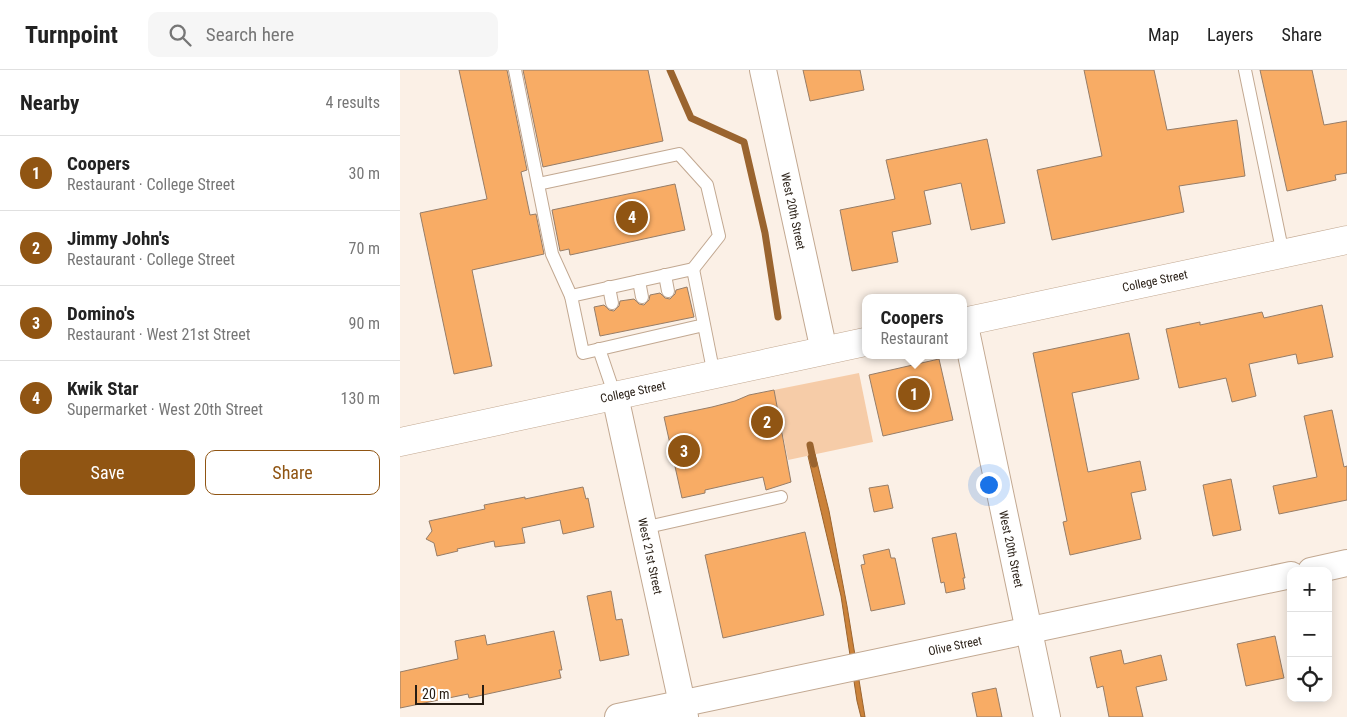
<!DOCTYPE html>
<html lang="en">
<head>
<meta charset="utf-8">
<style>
	body { margin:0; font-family:"Roboto Condensed",sans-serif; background:#f6f6f6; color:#222 }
	.controls { position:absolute; right:15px; bottom:15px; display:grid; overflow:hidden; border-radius:10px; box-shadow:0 2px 12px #0003 }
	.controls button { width:45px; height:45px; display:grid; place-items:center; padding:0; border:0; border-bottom:1px solid #e0e0e0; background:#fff; color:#222; font:25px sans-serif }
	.scale { position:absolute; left:15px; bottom:12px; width:69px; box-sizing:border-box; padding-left:5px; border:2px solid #271d14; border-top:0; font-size:14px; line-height:18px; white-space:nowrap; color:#271d14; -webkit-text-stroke:4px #fff; paint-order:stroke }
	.you { position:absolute; left:588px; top:414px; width:18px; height:18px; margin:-12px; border:4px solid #fff; border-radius:50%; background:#1a73e8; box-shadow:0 0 0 8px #1a73e833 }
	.badge { display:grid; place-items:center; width:32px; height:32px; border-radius:50%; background:#905513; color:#fff; font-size:16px; font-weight:700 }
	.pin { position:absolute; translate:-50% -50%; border:2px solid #fff; box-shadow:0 1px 5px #0006 }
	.popup { position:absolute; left:462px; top:224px; width:105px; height:65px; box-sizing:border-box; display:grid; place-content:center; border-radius:10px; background:#fff; filter:drop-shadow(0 1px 4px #0005); font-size:16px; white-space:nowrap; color:#767676 }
	.popup b { font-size:19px; color:#222 }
	.popup::after { content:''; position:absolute; left:50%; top:100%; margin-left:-10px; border:10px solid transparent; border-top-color:#fff }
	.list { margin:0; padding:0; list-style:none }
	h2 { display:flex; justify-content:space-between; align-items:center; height:65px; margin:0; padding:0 20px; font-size:21px }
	h2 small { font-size:16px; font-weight:400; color:#767676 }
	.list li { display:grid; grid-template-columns:32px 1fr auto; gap:15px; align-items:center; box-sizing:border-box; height:75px; padding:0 20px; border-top:1px solid #e0e0e0 }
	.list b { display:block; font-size:19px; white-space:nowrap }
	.list p { margin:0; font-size:16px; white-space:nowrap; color:#767676 }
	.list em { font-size:16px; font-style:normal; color:#767676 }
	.actions { display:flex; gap:10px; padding:15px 20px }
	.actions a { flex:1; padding:11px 0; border:1px solid #905513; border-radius:10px; text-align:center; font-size:18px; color:#905513 }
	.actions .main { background:#905513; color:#fff }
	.icon { flex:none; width:28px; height:28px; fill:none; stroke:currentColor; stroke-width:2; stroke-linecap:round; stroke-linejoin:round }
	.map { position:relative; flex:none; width:947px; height:647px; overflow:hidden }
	header { display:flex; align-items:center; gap:30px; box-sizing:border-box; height:70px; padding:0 25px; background:#fff; border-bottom:1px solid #e0e0e0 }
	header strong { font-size:24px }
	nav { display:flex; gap:28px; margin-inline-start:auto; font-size:18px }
	.search { width:350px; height:45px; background:#f6f6f6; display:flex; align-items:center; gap:12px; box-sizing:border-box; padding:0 18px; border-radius:10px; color:#767676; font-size:19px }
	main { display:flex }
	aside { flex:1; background:#fff }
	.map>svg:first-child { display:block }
	.green { fill:#f6cca8 }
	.water { fill:#cb823a; stroke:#9a642f }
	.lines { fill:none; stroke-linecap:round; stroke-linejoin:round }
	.stream { stroke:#9a642f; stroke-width:7 }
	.building { fill:#f8ac65; stroke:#967d68 }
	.lane-casing { stroke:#c2a891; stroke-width:14 }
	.street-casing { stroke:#c2a891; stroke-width:28 }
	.secondary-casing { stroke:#c2a891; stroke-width:29 }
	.lane { stroke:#fff; stroke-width:12 }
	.street { stroke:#fff; stroke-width:26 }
	.secondary { stroke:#fff; stroke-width:28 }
	.labels { text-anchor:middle; stroke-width:4; stroke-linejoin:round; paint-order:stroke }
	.street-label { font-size:12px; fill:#271d14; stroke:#fff }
</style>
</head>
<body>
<header>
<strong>Turnpoint</strong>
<div class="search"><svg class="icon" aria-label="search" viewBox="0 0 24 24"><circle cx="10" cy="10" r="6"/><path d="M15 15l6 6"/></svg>Search here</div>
<nav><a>Map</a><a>Layers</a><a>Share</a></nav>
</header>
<main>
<aside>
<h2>Nearby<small>4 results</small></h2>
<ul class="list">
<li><span class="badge">1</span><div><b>Coopers</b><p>Restaurant · College Street</p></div><em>30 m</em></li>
<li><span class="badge">2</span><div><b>Jimmy John's</b><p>Restaurant · College Street</p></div><em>70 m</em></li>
<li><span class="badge">3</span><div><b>Domino's</b><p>Restaurant · West 21st Street</p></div><em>90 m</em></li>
<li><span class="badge">4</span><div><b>Kwik Star</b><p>Supermarket · West 20th Street</p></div><em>130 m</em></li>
</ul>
<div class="actions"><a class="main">Save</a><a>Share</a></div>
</aside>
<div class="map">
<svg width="947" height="647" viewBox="0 0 947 647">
	<rect width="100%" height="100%" fill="#fbf0e6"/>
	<polygon class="green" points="459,303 473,372 388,390 374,320"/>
	<polygon class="water" points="415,384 429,441 447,536 465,647 461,647 457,631 441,526 408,386"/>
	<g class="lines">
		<g class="stream">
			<polyline points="270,0 291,48 344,72 365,163 378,247"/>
			<polyline points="410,375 414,394"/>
		</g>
	</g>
	<g class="building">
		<polygon points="59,0 107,0 127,100 121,102 130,145 136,144 144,184 72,200 92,296 54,304 20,143 87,129"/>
		<polygon points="123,0 248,0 263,71 143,97"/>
		<polygon points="403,0 460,0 464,20 410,31"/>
		<polygon points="684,0 754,0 767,60 837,50 845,106 779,116 784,142 652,170 637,100 702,86"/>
		<polygon points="860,0 912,0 924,55 947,51 947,103 935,105 936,110 887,121"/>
		<polygon points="587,69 605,153 571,160 561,113 524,121 531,154 492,162 498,192 452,201 440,140 495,129 486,90"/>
		<polygon points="275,114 285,160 170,185 169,179 160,181 152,140"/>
		<polygon points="287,217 294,247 200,266 194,237 204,235 209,240 214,241 219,236 220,231 234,229 239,234 244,235 249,230 250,225 260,223 265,228 270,229 275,224 276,220"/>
		<polygon points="922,235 933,287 898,294 896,284 849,294 856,326 832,332 826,308 779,318 766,259 800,252 800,255 862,242 864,248"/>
		<polygon points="729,263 739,309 672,323 688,402 740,391 746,420 731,423 741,469 670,485 663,452 667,451 633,283"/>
		<polygon points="539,289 553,350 483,366 469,305"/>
		<polygon points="374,320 391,412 366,420 363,407 305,420 305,423 282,428 264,347 312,337 335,331 349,325"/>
		<polygon points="932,340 944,397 947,396 947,430 879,444 873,416 917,407 904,346"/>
		<polygon points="831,409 841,460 813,466 803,415"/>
		<polygon points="488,415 493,438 474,442 469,418"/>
		<polygon points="183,417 186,429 188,428 194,457 163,464 160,450 122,458 125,473 95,477 94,471 57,479 58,481 37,486 34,473 26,469 32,461 29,451 85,439 84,435 125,427 125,429"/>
		<polygon points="405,462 424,545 323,568 305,485"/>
		<polygon points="556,463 565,508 563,508 565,519 546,523 544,512 541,513 532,468"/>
		<polygon points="489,479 491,488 495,488 505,534 471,541 461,495 465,494 463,485"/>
		<polygon points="211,521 216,550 222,549 229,585 200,591 187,526"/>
		<polygon points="154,561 162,600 159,600 161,608 69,628 68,624 0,638 0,602 58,589 55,571 85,565 87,575"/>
		<polygon points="875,566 884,608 846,616 837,574"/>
		<polygon points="721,580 724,594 761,585 767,610 736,617 743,647 709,647 703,616 697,618 690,587"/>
		<polygon points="596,618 602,647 577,647 572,623"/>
	</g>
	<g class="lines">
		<defs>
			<g id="lane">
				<polyline points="115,0 152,184 171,226"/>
				<polyline points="845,0 883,184"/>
				<polyline points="138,114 279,84 307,115 319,166 293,199"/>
				<polyline points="265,205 268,221"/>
				<polyline points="239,211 242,227"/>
				<polyline points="209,217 212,233"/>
				<polyline points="304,255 183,283 171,226 293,199 314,305"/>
				<polyline points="199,279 215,326"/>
				<polyline points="243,458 381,427"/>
			</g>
			<g id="street">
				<polyline points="363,0 424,281"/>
				<polyline points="564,251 647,647"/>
				<polyline points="215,326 285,647"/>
				<polyline points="911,501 947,493"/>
				<polyline points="218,647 891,505"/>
			</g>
			<g id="secondary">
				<polyline points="563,252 947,170"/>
				<polyline points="0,372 465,272"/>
			</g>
		</defs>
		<use href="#lane" class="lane-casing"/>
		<use href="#street" class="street-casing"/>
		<use href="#secondary" class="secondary-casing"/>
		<use href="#lane" class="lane"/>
		<use href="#street" class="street"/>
		<use href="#secondary" class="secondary"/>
	</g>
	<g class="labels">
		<g class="street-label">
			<text transform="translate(393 141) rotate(78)" y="4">West 20th Street</text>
			<text transform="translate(755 211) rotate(-12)" y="4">College Street</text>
			<text transform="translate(233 322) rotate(-12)" y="4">College Street</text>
			<text transform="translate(611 479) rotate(78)" y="4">West 20th Street</text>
			<text transform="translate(250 486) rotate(78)" y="4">West 21st Street</text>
			<text transform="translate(555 576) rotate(-12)" y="4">Olive Street</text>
		</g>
	</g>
</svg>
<div class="controls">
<button>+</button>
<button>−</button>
<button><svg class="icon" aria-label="locate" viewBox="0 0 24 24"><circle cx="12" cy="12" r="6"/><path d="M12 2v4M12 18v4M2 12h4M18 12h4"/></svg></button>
</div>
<div class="scale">20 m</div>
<div class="you"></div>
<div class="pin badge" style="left:514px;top:324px">1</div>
<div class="popup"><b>Coopers</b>Restaurant</div>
<div class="pin badge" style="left:367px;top:352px">2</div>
<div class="pin badge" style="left:284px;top:381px">3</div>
<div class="pin badge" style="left:232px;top:147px">4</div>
</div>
</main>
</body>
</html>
